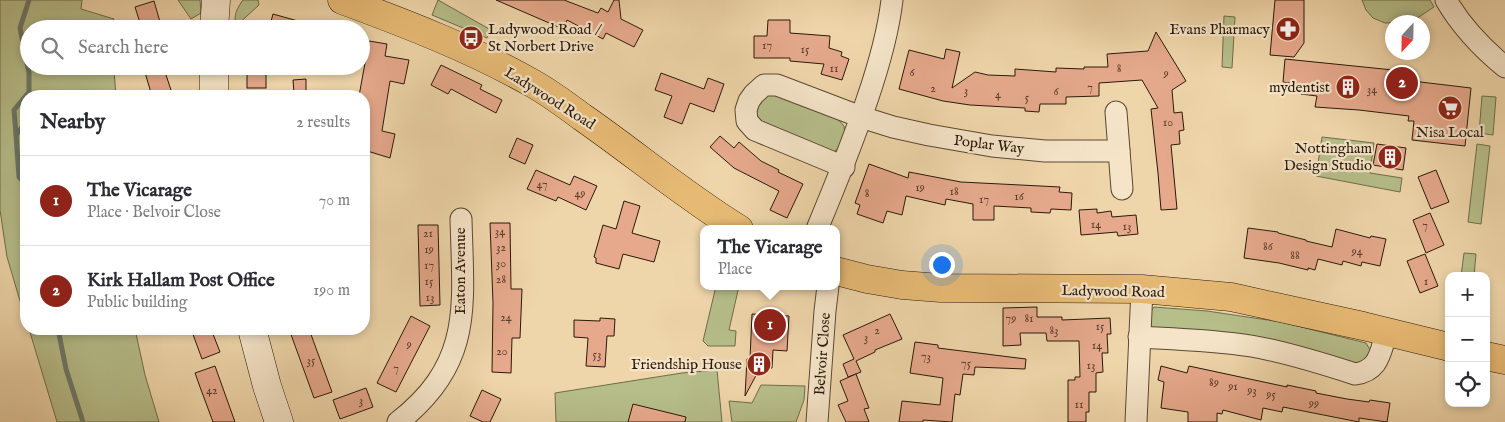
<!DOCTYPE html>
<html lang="en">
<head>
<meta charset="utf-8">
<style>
	body { margin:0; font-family:"IM FELL English",serif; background:#f7f7f7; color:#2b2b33 }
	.controls { position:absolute; right:15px; bottom:15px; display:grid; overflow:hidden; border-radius:10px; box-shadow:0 2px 8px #0003 }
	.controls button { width:45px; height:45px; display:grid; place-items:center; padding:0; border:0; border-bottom:1px solid #e1e1e2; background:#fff; color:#2b2b33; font:25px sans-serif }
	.compass { position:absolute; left:1385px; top:15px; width:45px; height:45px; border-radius:50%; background:#fff; box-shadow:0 2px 8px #0003; rotate:202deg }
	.you { position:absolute; left:941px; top:264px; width:18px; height:18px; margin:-12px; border:4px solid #fff; border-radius:50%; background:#1a73e8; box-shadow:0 0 0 8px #1a73e833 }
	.badge { display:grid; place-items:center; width:32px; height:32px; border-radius:50%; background:#8f2418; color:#fff; font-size:16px; font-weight:700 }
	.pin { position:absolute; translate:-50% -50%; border:2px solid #fff; box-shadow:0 1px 5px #0006 }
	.popup { position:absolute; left:700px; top:225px; width:140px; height:65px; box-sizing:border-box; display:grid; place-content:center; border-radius:10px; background:#fff; filter:drop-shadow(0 1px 4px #0005); font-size:16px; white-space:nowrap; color:#7c7c81 }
	.popup b { font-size:19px; color:#2b2b33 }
	.popup::after { content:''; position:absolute; left:50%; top:100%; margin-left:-10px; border:10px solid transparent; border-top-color:#fff }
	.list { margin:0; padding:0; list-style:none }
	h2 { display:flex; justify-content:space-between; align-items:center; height:65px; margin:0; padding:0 20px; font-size:21px }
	h2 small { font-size:16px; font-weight:400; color:#7c7c81 }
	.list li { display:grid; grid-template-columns:32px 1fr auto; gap:15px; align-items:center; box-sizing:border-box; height:90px; padding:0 20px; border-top:1px solid #e1e1e2 }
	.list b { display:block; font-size:19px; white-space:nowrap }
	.list p { margin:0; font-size:16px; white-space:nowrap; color:#7c7c81 }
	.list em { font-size:16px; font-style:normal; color:#7c7c81 }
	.icon { flex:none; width:28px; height:28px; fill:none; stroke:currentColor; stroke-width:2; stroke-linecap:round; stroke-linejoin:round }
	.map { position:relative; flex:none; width:1505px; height:422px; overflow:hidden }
	.search { position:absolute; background:#fff; box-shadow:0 2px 8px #0003; left:20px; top:20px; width:350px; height:55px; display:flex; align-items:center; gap:12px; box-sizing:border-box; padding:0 18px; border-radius:28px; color:#7c7c81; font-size:19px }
	.panel { position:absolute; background:#fff; box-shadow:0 2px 8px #0003; left:20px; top:90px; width:350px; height:245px; border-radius:20px }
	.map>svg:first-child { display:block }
	.green { fill:#b6be8a; stroke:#706c4a }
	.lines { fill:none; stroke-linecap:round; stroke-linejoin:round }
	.stream { stroke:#6d7969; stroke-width:5 }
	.building { fill:#e6a98c; stroke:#2a190a }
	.street-casing { stroke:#5b4832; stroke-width:23 }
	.secondary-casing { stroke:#2a190a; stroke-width:29 }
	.primary-casing { stroke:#2a190a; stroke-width:29 }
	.street { stroke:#f5e4c8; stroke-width:21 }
	.secondary { stroke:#f5e4c8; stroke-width:28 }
	.primary { stroke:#e8bb75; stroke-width:28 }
	.labels { text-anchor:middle; stroke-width:4.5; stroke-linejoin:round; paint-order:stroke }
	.number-label { font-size:12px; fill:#593d2a }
	.poi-label { font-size:15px; fill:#2a190a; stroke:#f5e4c8; text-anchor:end }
	.street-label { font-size:15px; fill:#2a190a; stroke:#f5e4c8 }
</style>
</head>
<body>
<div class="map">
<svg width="1505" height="422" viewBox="0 0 1505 422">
	<rect width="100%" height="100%" fill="#efd6aa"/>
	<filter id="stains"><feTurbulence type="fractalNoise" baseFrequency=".004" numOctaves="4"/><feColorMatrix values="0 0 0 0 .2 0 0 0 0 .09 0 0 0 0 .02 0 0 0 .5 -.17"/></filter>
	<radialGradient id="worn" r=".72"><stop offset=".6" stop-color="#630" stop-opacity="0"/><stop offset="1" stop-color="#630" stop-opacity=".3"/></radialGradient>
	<g class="green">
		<polygon points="0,0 82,0 81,9 114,19 108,29 29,29 29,66 121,66 122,68 114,71 116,96 26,96 26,321 7,257 0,210"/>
		<polygon points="178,0 200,0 201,13 191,19"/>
		<path d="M 243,0 L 258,0 L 259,5 L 236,26 C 233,16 237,8 243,0 Z"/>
		<polygon points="438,0 491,30 487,38 432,15"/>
		<polygon points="1362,0 1430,0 1434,7 1411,22 1385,23 1373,18 1366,10"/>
		<polygon points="1224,16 1235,17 1232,68 1222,67"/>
		<polygon points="774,92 836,117 844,126 845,134 841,147 833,152 755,119 756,101"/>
		<polygon points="1482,96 1496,97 1493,135 1479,133"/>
		<polygon points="1322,137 1374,143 1370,173 1402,178 1400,192 1316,176"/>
		<polygon points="1477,144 1490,146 1481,224 1468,222"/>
		<polygon points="1464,253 1476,254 1474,276 1461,276"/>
		<polygon points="716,286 739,286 729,330 736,331 735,346 708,346 703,341"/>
		<polygon points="1154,307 1207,311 1281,322 1366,343 1372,353 1359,365 1151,327 1149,320 1151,311"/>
		<polygon points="29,329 135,329 145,375 159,422 57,422"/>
		<polygon points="717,370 722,422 556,422 555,393 682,373"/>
		<polygon points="761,385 805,386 804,400 796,422 732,422 729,401 752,403"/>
	</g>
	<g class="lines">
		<g class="stream">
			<polyline points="29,0 20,28 29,73 29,96"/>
			<polyline points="26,122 16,135 19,177 26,185"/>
			<polyline points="16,135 14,110 29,92"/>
			<polyline points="58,329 66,369 83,422"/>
		</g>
	</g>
	<g class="building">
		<polygon points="496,0 564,0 598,13 601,8 608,12 614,0 619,0 621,19 643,30 634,47 606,33 603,39 567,20 563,29"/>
		<polygon points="1275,0 1304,0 1304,43 1294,57 1270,55"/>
		<polygon points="154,1 162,29 142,29 135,7"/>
		<polygon points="273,14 312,25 311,29 269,29"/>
		<polygon points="768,20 790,20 790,33 830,36 829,48 842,52 841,56 849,59 842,80 821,74 824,64 790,61 790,58 754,58 754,36 767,36"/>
		<polygon points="1156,32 1186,81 1172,90 1174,113 1182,112 1184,130 1179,131 1180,144 1171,145 1177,209 1161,210 1158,173 1151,109 1158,108 1142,80 1099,83 1099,96 1066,97 1066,104 1040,104 1039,112 1025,111 1025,108 970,105 943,101 899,89 909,50 944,59 946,49 960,52 952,88 975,72 988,75 1015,76 1015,69 1056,72 1056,68 1084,69 1084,67 1108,67 1107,54 1148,51"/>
		<polygon points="369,41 387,44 385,56 409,60 404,84 390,81 382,131 395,134 390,158 364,150 364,96 359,96"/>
		<polygon points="1285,59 1413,72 1412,81 1471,88 1465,146 1412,140 1414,121 1408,121 1409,116 1359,110 1315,107 1317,96 1301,94 1302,85 1283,82"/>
		<polygon points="441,65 482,85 480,89 502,100 496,113 451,89 448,94 431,85"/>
		<polygon points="143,66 163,66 173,96 152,96"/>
		<rect x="247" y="66" width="19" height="22"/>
		<polygon points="661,73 704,89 708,78 724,84 714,112 690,103 682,124 664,117 672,96 655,90"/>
		<polygon points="306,79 306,93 294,93 293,80"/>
		<polygon points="720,136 734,148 739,142 761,161 779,170 778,172 803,184 787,218 770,210 779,191 734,168 710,147"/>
		<polygon points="517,138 533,145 525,164 509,157"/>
		<polygon points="1377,144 1406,148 1403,170 1373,165"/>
		<polygon points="869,164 908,178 909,172 961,182 1060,187 1059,192 1072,193 1071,210 1051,209 1050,213 1031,212 1031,208 994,206 994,220 973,220 973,204 946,199 945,205 906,196 902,215 887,211 883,223 857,214 860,205 855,203"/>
		<polygon points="536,170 570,185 574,176 597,186 586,210 558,197 556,201 527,189"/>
		<polygon points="1436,170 1449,202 1431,209 1418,177"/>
		<polygon points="624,201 640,206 632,233 660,241 654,262 623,254 619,269 596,263 596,258 594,257 603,225 616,229"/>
		<polygon points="1097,209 1097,213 1111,211 1112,217 1136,215 1138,234 1118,236 1117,232 1081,235 1079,210"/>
		<polygon points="1430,213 1444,245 1426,253 1413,220"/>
		<polygon points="490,223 510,223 511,289 522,289 520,338 512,338 511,373 492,372 493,303"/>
		<polygon points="418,225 438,225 440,305 420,306"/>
		<polygon points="1248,228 1278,232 1278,233 1306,240 1306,241 1332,247 1336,229 1370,238 1371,236 1386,239 1380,266 1362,262 1361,266 1343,261 1342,265 1318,259 1315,270 1308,268 1308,270 1279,263 1244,258"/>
		<polygon points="1425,254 1438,286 1420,293 1407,261"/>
		<polygon points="1037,307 1037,317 1062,317 1062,320 1110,318 1111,334 1107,334 1108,353 1102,353 1103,372 1096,373 1096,392 1089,392 1089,412 1086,412 1086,422 1068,422 1068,380 1075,380 1075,377 1080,377 1079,341 1047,341 1046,333 1020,333 1021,345 1003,346 1003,308"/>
		<polygon points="752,314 789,316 787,351 773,350 772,368 760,368 745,396 747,359 750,359"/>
		<polygon points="890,314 902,339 875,350 875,352 856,361 861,372 848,377 843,364 854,359 843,335"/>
		<polygon points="411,316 430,326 396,392 377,383"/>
		<polygon points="600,318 615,319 614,336 607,336 605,367 586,366 588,338 574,337 574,320 600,321"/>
		<polygon points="191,329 211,329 220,352 202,359"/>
		<polygon points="289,329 309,329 332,392 314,398"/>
		<polygon points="915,342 938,345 938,348 1026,359 1025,369 975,367 974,375 963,374 960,395 955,394 952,422 923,420 923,422 899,422 902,401 940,405 943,378 910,373"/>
		<polygon points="215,366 235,422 213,422 200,387 195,373"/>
		<polygon points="1161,366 1187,373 1189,366 1287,387 1287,385 1316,391 1316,393 1347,399 1369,402 1370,400 1390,403 1387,422 1359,418 1359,422 1283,407 1282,412 1263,408 1261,420 1223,410 1222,414 1217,413 1217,422 1188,422 1188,412 1161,408 1164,382 1158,380"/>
		<polygon points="856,374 869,408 864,409 869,422 846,422 838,405 848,401 840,381"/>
		<polygon points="366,388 373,407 340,419 333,400"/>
		<polygon points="482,390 501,399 490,422 483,422 470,416"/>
		<polygon points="633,404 686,417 685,422 628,422"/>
	</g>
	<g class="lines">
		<defs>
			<g id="street">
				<path d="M 1446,0 C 1461,26 1482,48 1505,67"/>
				<polyline points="1116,112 1122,189"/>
				<polyline points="844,167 755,130 747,121 746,110 749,101 754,94 764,85 777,85 861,117 893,127 929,135 992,146 1045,151 1119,151"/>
				<path d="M 817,229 C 835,186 852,144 867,100 C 878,68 888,34 892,0"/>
				<path d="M 1139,337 C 1177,339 1214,340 1251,346 C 1286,352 1321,363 1355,374 C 1380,371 1380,351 1387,332"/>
				<path d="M 398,422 C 474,363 463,305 461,219"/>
				<polyline points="817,422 825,311 828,286"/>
				<polyline points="1136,422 1142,289"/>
			</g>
			<g id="secondary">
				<polyline points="214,29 216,0"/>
				<polyline points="214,66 214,96"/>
				<polyline points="252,329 267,386 279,422"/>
			</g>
			<g id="primary">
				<path d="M 342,0 C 407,24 472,49 532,83 C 550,93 566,105 582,117 C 634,153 685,196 739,229"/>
				<polyline points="836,271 867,279 902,285 941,288 1142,289 1231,297 1363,326 1449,347"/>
				<polyline points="1486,356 1505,360"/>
			</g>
		</defs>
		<use href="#street" class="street-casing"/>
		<use href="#secondary" class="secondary-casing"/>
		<use href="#primary" class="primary-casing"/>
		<use href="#street" class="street"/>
		<use href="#secondary" class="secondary"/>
		<use href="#primary" class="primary"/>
	</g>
	<defs>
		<symbol id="pharmacy-disc" viewBox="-11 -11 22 22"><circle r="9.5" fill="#8f2418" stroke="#f5e4c8"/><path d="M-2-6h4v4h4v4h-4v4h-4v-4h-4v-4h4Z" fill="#fff"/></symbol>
		<symbol id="bus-disc" viewBox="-11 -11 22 22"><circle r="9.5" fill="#8f2418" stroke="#f5e4c8"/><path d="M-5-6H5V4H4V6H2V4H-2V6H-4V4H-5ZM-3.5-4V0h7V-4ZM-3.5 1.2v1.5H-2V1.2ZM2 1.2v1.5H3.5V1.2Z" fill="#fff"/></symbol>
		<symbol id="building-disc" viewBox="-11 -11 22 22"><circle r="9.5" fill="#8f2418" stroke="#f5e4c8"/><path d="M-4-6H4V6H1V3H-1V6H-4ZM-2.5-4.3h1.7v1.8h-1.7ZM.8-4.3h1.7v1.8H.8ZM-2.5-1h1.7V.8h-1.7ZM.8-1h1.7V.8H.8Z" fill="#fff"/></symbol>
		<symbol id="supermarket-disc" viewBox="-11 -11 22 22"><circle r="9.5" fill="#8f2418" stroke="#f5e4c8"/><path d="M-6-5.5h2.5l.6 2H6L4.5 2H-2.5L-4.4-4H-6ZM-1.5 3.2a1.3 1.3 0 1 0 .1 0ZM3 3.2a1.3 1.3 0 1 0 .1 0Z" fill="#fff"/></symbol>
	</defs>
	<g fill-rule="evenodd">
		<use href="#pharmacy-disc" x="1274" y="15" width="28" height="28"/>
		<use href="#bus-disc" x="457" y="24" width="28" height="28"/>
		<use href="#building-disc" x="1334" y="73" width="28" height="28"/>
		<use href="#supermarket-disc" x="1436" y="94" width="28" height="28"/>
		<use href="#building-disc" x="1376" y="143" width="28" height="28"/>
		<use href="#building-disc" x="745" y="350" width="28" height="28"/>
	</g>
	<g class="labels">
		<g class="number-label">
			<text x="767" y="49">17</text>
			<text x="805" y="53">15</text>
			<text x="834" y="72">11</text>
			<text x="1119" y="72">8</text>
			<text x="912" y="76">6</text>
			<text x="1166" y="77">9</text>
			<text x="1090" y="91">7</text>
			<text x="933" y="92">2</text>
			<text x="1372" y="93">34</text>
			<text x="966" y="94">3</text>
			<text x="1056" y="95">6</text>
			<text x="998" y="98">4</text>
			<text x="1027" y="101">5</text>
			<text x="1168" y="126">10</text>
			<text x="542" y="188">47</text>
			<text x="920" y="191">19</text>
			<text x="954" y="195">18</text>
			<text x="580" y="197">49</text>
			<text x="867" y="197">8</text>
			<text x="1019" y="200">16</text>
			<text x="984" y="203">17</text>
			<text x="1096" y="228">14</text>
			<text x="1425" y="229">7</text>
			<text x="1127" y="230">13</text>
			<text x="500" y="235">34</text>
			<text x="428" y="237">21</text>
			<text x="1268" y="250">86</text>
			<text x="501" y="251">32</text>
			<text x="429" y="253">19</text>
			<text x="1357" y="255">94</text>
			<text x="1295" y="259">88</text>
			<text x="501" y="267">30</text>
			<text x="429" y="269">17</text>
			<text x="501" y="283">28</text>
			<text x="429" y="285">15</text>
			<text x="1426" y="285">1</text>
			<text x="430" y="301">13</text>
			<text x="506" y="321">24</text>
			<text x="1011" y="322">79</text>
			<text x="1029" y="322">81</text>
			<text x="1100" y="330">15</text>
			<text x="877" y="334">2</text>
			<text x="1054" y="334">83</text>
			<text x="866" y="341">3</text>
			<text x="409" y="348">9</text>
			<text x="1097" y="349">14</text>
			<text x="502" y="355">20</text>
			<text x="597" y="358">53</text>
			<text x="926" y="360">73</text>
			<text x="311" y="364">35</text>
			<text x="966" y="367">75</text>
			<text x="1091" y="369">13</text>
			<text x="396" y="372">7</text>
			<text x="1214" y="386">89</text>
			<text x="1233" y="390">91</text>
			<text x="212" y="394">42</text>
			<text x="1252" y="394">93</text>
			<text x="1271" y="398">95</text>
			<text x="361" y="404">3</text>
			<text x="1314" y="407">99</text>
			<text x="1079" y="408">11</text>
		</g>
		<g class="poi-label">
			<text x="488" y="34" text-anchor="start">Ladywood Road /<tspan x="488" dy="17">St Norbert Drive</tspan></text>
			<text x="1270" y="34">Evans Pharmacy</text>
			<text x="1330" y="92">mydentist</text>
			<text x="1450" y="137" text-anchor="middle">Nisa Local</text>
			<text x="1372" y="153">Nottingham<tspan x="1372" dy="17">Design Studio</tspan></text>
			<text x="742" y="369">Friendship House</text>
		</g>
		<g class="street-label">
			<text transform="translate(550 98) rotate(32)" y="5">Ladywood Road</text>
			<text transform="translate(989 144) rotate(7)" y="5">Poplar Way</text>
			<text transform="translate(460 271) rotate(-90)" y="5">Eaton Avenue</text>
			<text transform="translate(1113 291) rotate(1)" y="5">Ladywood Road</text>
			<text transform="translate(822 354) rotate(-86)" y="5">Belvoir Close</text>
		</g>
	</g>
	<rect width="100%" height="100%" filter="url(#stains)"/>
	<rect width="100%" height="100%" fill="url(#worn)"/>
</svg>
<div class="controls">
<button>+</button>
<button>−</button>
<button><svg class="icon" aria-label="locate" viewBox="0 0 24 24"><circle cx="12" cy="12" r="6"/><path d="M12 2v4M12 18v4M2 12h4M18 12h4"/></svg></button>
</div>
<svg class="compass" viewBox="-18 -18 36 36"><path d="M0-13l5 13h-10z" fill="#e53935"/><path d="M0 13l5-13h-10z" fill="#7c7c81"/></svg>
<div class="you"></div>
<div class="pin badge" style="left:770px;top:325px">1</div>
<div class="popup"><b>The Vicarage</b>Place</div>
<div class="pin badge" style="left:1402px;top:83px">2</div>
<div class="search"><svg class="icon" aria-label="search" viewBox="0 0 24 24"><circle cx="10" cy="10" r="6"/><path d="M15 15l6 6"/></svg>Search here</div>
<section class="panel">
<h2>Nearby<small>2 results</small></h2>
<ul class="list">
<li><span class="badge">1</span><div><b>The Vicarage</b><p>Place · Belvoir Close</p></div><em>70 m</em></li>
<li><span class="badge">2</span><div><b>Kirk Hallam Post Office</b><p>Public building</p></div><em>190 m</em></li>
</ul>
</section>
</div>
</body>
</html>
